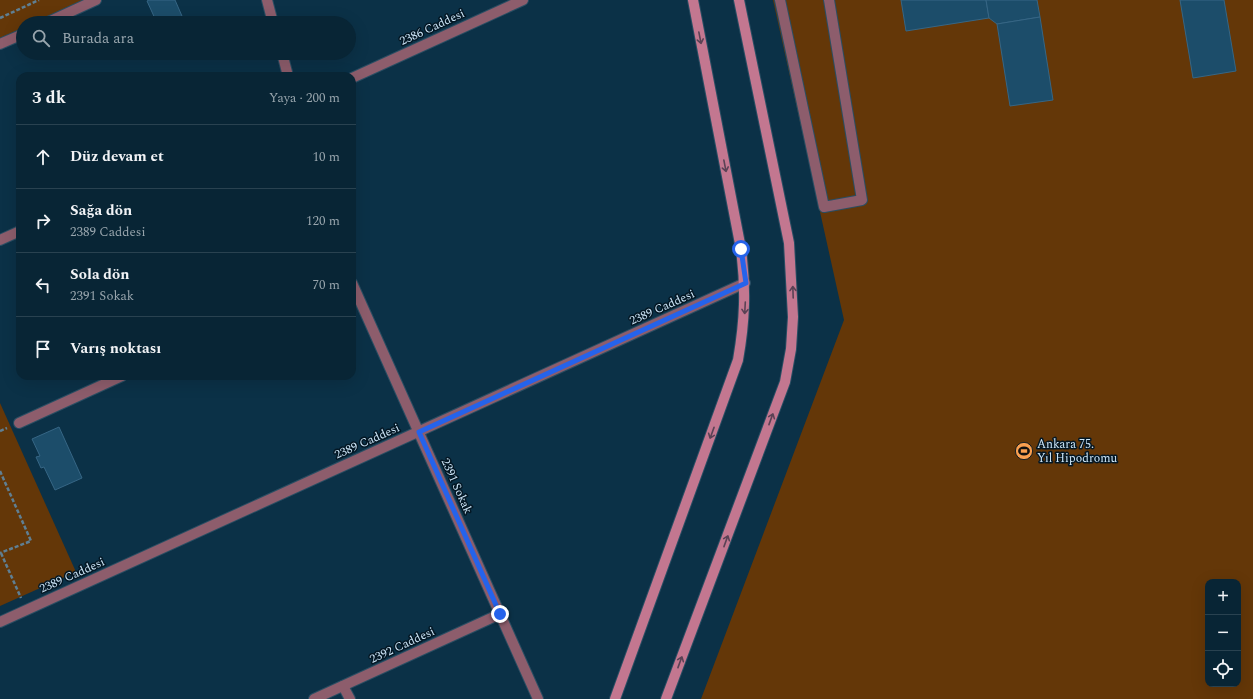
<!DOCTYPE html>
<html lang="tr">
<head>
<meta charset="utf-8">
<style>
	body { margin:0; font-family:Spectral,serif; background:#112d3d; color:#f1f3f6 }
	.controls { position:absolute; right:12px; bottom:12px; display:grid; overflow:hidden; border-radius:8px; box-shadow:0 4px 16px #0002 }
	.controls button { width:36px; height:36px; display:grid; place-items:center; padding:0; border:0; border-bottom:1px solid #294250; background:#082535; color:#f1f3f6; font:20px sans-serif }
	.stop { position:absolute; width:12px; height:12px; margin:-9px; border:3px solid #2563eb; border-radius:50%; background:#fff }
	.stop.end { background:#2563eb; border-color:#fff; box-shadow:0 1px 4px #0008 }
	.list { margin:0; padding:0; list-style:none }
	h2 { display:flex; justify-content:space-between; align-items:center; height:52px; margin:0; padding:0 16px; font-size:17px }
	h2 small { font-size:13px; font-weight:400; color:#98a5ad }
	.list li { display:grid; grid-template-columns:26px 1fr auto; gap:12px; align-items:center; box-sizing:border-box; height:64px; padding:0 16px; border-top:1px solid #294250 }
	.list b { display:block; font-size:15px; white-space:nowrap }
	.list p { margin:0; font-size:13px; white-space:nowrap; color:#98a5ad }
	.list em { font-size:13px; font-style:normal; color:#98a5ad }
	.icon { flex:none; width:22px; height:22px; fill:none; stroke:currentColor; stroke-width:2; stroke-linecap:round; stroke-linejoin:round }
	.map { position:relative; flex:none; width:1253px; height:699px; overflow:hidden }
	.search { position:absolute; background:#082535; box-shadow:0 4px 16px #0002; left:16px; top:16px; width:340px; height:44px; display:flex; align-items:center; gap:10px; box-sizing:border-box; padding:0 14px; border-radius:22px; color:#98a5ad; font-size:15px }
	.panel { position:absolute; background:#082535; box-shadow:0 4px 16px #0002; left:16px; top:72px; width:340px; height:308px; border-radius:12px }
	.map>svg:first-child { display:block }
	.green { fill:#643708; fill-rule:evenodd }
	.building { fill:#1c4d6a; stroke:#366685 }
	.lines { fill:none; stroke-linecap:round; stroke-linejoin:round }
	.service-casing { stroke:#2a4e63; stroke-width:12 }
	.minor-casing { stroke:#2a4e63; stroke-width:12 }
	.tertiary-casing { stroke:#2a4e63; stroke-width:12 }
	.secondary-casing { stroke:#2a4e63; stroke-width:12 }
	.path { stroke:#5f7f93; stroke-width:2.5; stroke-dasharray:4 2; stroke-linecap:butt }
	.service { stroke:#8d5d6c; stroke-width:10 }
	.minor { stroke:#8d5d6c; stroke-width:10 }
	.tertiary { stroke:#8d5d6c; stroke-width:10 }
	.secondary { stroke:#c37790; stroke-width:10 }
	.oneway { stroke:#5a4255 }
	.route { stroke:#2563eb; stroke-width:5 }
	.labels { text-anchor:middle; stroke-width:3; stroke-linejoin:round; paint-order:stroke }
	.street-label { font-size:12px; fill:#cee7f9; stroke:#041724 }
	.poi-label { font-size:12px; fill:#cee7f9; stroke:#041724; text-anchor:start }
</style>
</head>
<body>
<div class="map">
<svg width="1253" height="699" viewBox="0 0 1253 699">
	<rect width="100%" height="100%" fill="#0b3147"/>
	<g class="green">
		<polygon points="0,0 96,0 46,23 23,23 23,34 0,44"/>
		<path d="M 773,0 L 1253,0 L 1253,699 L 701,699 L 844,320 ZM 1208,582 L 1238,582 L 1238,684 L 1208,684 Z"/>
		<polygon points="0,403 76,572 0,606"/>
	</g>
	<g class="building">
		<polygon points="149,0 175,0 185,23 157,23 147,1"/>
		<polygon points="901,0 986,0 989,18 906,31"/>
		<polygon points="986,0 1037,0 1040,17 997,24 989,18"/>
		<polygon points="1180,0 1224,0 1236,71 1193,78"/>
		<polygon points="1040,17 1053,100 1010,106 997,24"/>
		<polygon points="59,427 82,478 55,490 44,467 41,468 36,457 40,456 32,439"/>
	</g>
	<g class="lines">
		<defs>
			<polyline id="service" points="780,0 824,207 862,200 829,0"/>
			<g id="minor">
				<polyline points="267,0 273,23"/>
				<polyline points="46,23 96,0"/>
				<polyline points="0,44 23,34"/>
				<polyline points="282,53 288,76"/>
				<polyline points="352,283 538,699"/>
				<polyline points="19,423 122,376"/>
				<polyline points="343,686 350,699"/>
			</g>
			<g id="tertiary">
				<polyline points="352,78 523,0"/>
				<polyline points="0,240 20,231"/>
				<polyline points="0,622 745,283"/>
				<polyline points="314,699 500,614"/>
			</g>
			<g id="secondary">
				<path d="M 615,699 L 738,360 C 745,320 746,289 741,249 L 693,0"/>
				<polyline points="666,699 785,382 791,349 793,317 789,243 739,0"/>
			</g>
		</defs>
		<use href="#service" class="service-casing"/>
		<use href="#minor" class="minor-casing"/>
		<use href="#tertiary" class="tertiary-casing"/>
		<use href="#secondary" class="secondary-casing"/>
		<g class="path">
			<polyline points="0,18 39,0"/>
			<polyline points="0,431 7,428"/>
			<polyline points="0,471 31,541 0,553"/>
			<polyline points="1,553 21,598"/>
		</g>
		<use href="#service" class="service"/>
		<use href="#minor" class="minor"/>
		<use href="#tertiary" class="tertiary"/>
		<use href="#secondary" class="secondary"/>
	</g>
	<defs><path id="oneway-shaft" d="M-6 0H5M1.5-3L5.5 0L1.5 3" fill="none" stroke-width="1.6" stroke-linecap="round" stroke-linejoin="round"/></defs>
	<g class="oneway">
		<use href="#oneway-shaft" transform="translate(700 38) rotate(79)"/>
		<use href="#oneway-shaft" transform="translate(725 166) rotate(79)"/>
		<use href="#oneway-shaft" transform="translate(793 292) rotate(-92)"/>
		<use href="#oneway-shaft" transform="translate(745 308) rotate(93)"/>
		<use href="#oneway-shaft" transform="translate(771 419) rotate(-70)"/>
		<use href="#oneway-shaft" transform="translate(712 433) rotate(110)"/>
		<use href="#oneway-shaft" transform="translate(726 541) rotate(-70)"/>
		<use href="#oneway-shaft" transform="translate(680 662) rotate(-70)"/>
	</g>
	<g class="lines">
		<polyline class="route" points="500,614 419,432 746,283 741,249"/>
	</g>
	<defs>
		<symbol id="stadium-disc" viewBox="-11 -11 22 22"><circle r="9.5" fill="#fa9f4f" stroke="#041724"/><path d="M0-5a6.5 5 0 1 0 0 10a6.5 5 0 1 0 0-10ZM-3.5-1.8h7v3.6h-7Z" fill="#111"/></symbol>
	</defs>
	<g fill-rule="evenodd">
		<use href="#stadium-disc" x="1014" y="441" width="20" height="20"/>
	</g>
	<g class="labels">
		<g class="street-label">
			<text transform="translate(432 27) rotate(-25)" y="4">2386 Caddesi</text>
			<text transform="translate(662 307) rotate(-24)" y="4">2389 Caddesi</text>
			<text transform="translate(367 441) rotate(-24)" y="4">2389 Caddesi</text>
			<text transform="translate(457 486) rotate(66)" y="4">2391 Sokak</text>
			<text transform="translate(72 575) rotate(-24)" y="4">2389 Caddesi</text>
			<text transform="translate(402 645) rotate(-25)" y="4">2392 Caddesi</text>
		</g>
		<g class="poi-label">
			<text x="1037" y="448">Ankara 75.<tspan x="1037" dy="14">Yıl Hipodromu</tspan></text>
		</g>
	</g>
</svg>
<div class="controls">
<button>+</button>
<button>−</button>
<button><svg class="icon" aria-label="locate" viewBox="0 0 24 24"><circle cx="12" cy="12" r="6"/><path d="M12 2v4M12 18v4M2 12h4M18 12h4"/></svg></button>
</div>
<div class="stop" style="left:741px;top:249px"></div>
<div class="stop end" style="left:500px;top:614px"></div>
<div class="search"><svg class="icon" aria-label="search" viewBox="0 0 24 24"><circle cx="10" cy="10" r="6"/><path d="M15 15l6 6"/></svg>Burada ara</div>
<section class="panel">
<h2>3 dk<small>Yaya · 200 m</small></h2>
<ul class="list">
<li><svg class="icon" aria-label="ahead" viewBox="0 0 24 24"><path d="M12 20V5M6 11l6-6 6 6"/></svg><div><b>Düz devam et</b></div><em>10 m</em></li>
<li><svg class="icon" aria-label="right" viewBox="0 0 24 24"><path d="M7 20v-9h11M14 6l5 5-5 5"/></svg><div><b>Sağa dön</b><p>2389 Caddesi</p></div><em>120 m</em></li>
<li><svg class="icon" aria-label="left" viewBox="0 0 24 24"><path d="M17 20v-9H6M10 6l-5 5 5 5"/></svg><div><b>Sola dön</b><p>2391 Sokak</p></div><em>70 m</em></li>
<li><svg class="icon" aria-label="arrive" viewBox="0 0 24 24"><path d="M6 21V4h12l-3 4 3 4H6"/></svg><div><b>Varış noktası</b></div></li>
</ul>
</section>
</div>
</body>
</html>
